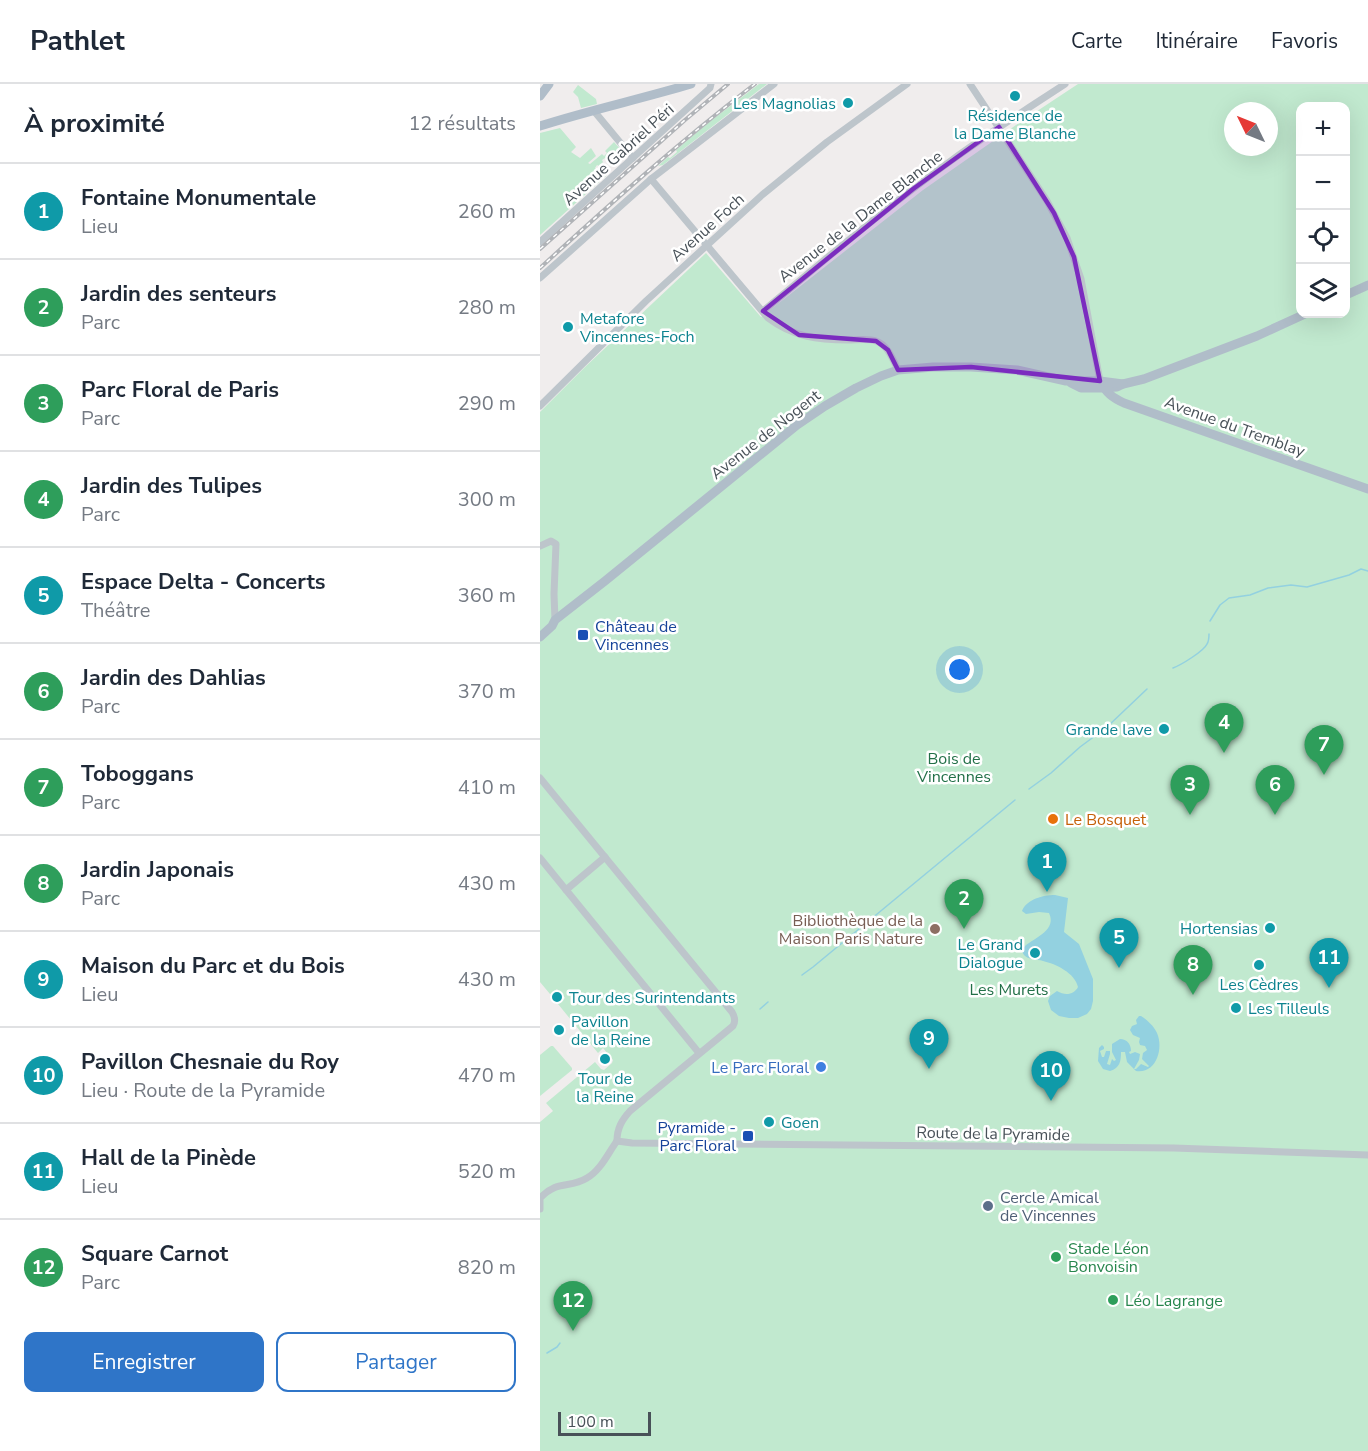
<!DOCTYPE html>
<html lang="fr">
<head>
<meta charset="utf-8">
<style>
	body { margin:0; font-family:"Nunito Sans",sans-serif; background:#f2f2f3; color:#1f2937 }
	.controls { position:absolute; right:18px; top:18px; display:grid; overflow:hidden; border-radius:12px; box-shadow:0 6px 24px #0002 }
	.controls button { width:54px; height:54px; display:grid; place-items:center; padding:0; border:0; border-bottom:2px solid #e0e1e3; background:#fff; color:#1f2937; font:30px sans-serif }
	.compass { position:absolute; left:684px; top:18px; width:54px; height:54px; border-radius:50%; background:#fff; box-shadow:0 6px 24px #0002; rotate:313deg }
	.scale { position:absolute; left:18px; bottom:15px; width:93px; box-sizing:border-box; padding-left:6px; border:3px solid #485158; border-top:0; font-size:16px; line-height:21px; white-space:nowrap; color:#485158; -webkit-text-stroke:4px #fff; paint-order:stroke }
	.you { position:absolute; left:420px; top:586px; width:21px; height:21px; margin:-15px; border:4px solid #fff; border-radius:50%; background:#1a73e8; box-shadow:0 0 0 9px #1a73e833 }
	.badge { display:grid; place-items:center; width:39px; height:39px; border-radius:50%; background:#2f75c8; color:#fff; font-size:20px; font-weight:700 }
	.pin { position:absolute; translate:-50% -50px; filter:drop-shadow(0 2px 3px #0008) }
	.pin::after { content:''; position:absolute; top:32px; width:21px; height:18px; background:inherit; clip-path:polygon(0 0,100% 0,50% 100%) }
	.list { margin:0; padding:0; list-style:none }
	h2 { display:flex; justify-content:space-between; align-items:center; height:78px; margin:0; padding:0 24px; font-size:26px }
	h2 small { font-size:20px; font-weight:400; color:#747a83 }
	.list li { display:grid; grid-template-columns:39px 1fr auto; gap:18px; align-items:center; box-sizing:border-box; height:96px; padding:0 24px; border-top:2px solid #e0e1e3 }
	.list b { display:block; font-size:22px; white-space:nowrap }
	.list p { margin:0; font-size:20px; white-space:nowrap; color:#747a83 }
	.list em { font-size:20px; font-style:normal; color:#747a83 }
	.actions { display:flex; gap:12px; padding:18px 24px }
	.actions a { flex:1; padding:14px 0; border:2px solid #2f75c8; border-radius:12px; text-align:center; font-size:21px; color:#2f75c8 }
	.actions .main { background:#2f75c8; color:#fff }
	.icon { flex:none; width:33px; height:33px; fill:none; stroke:currentColor; stroke-width:2; stroke-linecap:round; stroke-linejoin:round }
	.map { position:relative; flex:none; width:828px; height:1367px; overflow:hidden }
	header { display:flex; align-items:center; gap:36px; box-sizing:border-box; height:84px; padding:0 30px; background:#fff; border-bottom:2px solid #e0e1e3 }
	header strong { font-size:28px }
	nav { display:flex; gap:33px; margin-inline-start:auto; font-size:21px }
	main { display:flex }
	aside { flex:1; background:#fff }
	.map>svg:first-child { display:block }
	.green { fill:#c1e9cf; fill-rule:evenodd }
	.water { fill:#93d1e0 }
	.lines { fill:none; stroke-linecap:round; stroke-linejoin:round }
	.stream { stroke:#93d1e0; stroke-width:1.5 }
	.minor { stroke:#bdc5cb; stroke-width:7 }
	.major { stroke:#b0bdc9; stroke-width:9 }
	.rail-casing { stroke:#b0b3b7; stroke-width:4 }
	.rail { stroke:#fff; stroke-width:1.5; stroke-dasharray:4.5; stroke-linecap:butt }
	.marked { fill:#7b2cbf; fill-opacity:0.2; stroke:#7b2cbf; stroke-width:4.5; stroke-linejoin:round }
	.culture-dot { fill:#0f9aa8; stroke:#fff; stroke-width:2 }
	.transit-dot { fill:#1a4fb4; stroke:#fff; stroke-width:2 }
	.food-dot { fill:#e8710a; stroke:#fff; stroke-width:2 }
	.education-dot { fill:#8d6e63; stroke:#fff; stroke-width:2 }
	.shop-dot { fill:#3f7fe0; stroke:#fff; stroke-width:2 }
	.service-dot { fill:#5c6f8a; stroke:#fff; stroke-width:2 }
	.leisure-dot { fill:#2e9e5b; stroke:#fff; stroke-width:2 }
	.labels { text-anchor:middle; stroke-width:5; stroke-linejoin:round; paint-order:stroke }
	.culture-label { font-size:16px; fill:#0d838f; stroke:#fff; text-anchor:start }
	.street-label { font-size:16px; fill:#485158; stroke:#fff }
	.transit-label { font-size:16px; fill:#164399; stroke:#fff; text-anchor:start }
	.park-label { font-size:16px; fill:#227048; stroke:#fff }
	.food-label { font-size:16px; fill:#c56008; stroke:#fff; text-anchor:start }
	.education-label { font-size:16px; fill:#785e54; stroke:#fff; text-anchor:end }
	.shop-label { font-size:16px; fill:#366cbe; stroke:#fff; text-anchor:end }
	.service-label { font-size:16px; fill:#4e5e75; stroke:#fff; text-anchor:start }
	.leisure-label { font-size:16px; fill:#27864d; stroke:#fff; text-anchor:start }
</style>
</head>
<body>
<header>
<strong>Pathlet</strong>
<nav><a>Carte</a><a>Itinéraire</a><a>Favoris</a></nav>
</header>
<main>
<aside>
<h2>À proximité<small>12 résultats</small></h2>
<ul class="list">
<li><span class="badge" style="background:#0f9aa8">1</span><div><b>Fontaine Monumentale</b><p>Lieu</p></div><em>260 m</em></li>
<li><span class="badge" style="background:#2e9e5b">2</span><div><b>Jardin des senteurs</b><p>Parc</p></div><em>280 m</em></li>
<li><span class="badge" style="background:#2e9e5b">3</span><div><b>Parc Floral de Paris</b><p>Parc</p></div><em>290 m</em></li>
<li><span class="badge" style="background:#2e9e5b">4</span><div><b>Jardin des Tulipes</b><p>Parc</p></div><em>300 m</em></li>
<li><span class="badge" style="background:#0f9aa8">5</span><div><b>Espace Delta - Concerts</b><p>Théâtre</p></div><em>360 m</em></li>
<li><span class="badge" style="background:#2e9e5b">6</span><div><b>Jardin des Dahlias</b><p>Parc</p></div><em>370 m</em></li>
<li><span class="badge" style="background:#2e9e5b">7</span><div><b>Toboggans</b><p>Parc</p></div><em>410 m</em></li>
<li><span class="badge" style="background:#2e9e5b">8</span><div><b>Jardin Japonais</b><p>Parc</p></div><em>430 m</em></li>
<li><span class="badge" style="background:#0f9aa8">9</span><div><b>Maison du Parc et du Bois</b><p>Lieu</p></div><em>430 m</em></li>
<li><span class="badge" style="background:#0f9aa8">10</span><div><b>Pavillon Chesnaie du Roy</b><p>Lieu · Route de la Pyramide</p></div><em>470 m</em></li>
<li><span class="badge" style="background:#0f9aa8">11</span><div><b>Hall de la Pinède</b><p>Lieu</p></div><em>520 m</em></li>
<li><span class="badge" style="background:#2e9e5b">12</span><div><b>Square Carnot</b><p>Parc</p></div><em>820 m</em></li>
</ul>
<div class="actions"><a class="main">Enregistrer</a><a>Partager</a></div>
</aside>
<div class="map">
<svg width="828" height="1367" viewBox="0 0 828 1367">
	<rect width="100%" height="100%" fill="#f0eded"/>
	<g class="green">
		<polygon points="219,0 227,0 123,81 118,82 128,73 130,74 137,68 136,66 168,39"/>
		<path d="M 538,0 L 828,0 L 828,1367 L 0,1367 L 0,1038 L 13,1027 L 6,1019 L 55,978 L 61,985 L 64,986 L 72,979 L 73,976 L 63,964 L 58,969 L 18,920 L 25,914 L 17,905 L 10,910 L 0,898 L 0,328 L 45,283 L 166,169 L 221,233 L 383,106 L 476,41 ZM 760,22 L 806,22 L 806,230 L 760,230 ZM 693,27 L 729,27 L 729,63 L 693,63 Z"/>
		<polygon points="38,1 56,15 57,20 41,24 38,13 33,8"/>
		<polygon points="20,44 36,63 31,68 40,74 51,64 56,72 48,79 50,80 62,70 64,72 67,69 65,67 74,58 82,67 76,73 72,70 66,75 65,74 62,76 63,78 59,82 57,81 55,84 67,91 0,151 0,49"/>
		<polygon points="11,962 13,962 32,984 32,986 0,1012 0,971"/>
	</g>
	<g class="water">
		<path d="M 515,811 L 528,814 L 524,848 L 539,860 L 553,895 L 553,917 L 551,925 L 547,930 L 538,934 L 529,934 L 519,932 L 511,926 L 508,917 L 510,912 L 517,907 C 525,912 534,911 538,903 C 535,889 516,880 503,877 C 497,875 488,876 484,871 C 481,867 483,865 485,862 C 496,853 517,846 509,829 L 499,828 L 486,830 L 482,827 C 487,815 503,811 515,811 Z"/>
		<path d="M 599,932 L 601,932 C 607,936 614,942 617,949 C 624,965 616,990 596,987 L 587,978 L 585,968 L 581,968 C 581,977 580,984 570,987 L 563,985 L 558,977 L 559,964 L 562,961 L 564,963 L 564,965 L 560,967 L 562,973 L 564,973 L 566,967 L 570,967 L 570,970 L 567,980 L 570,981 L 572,975 L 574,977 L 576,976 L 572,968 L 572,960 L 580,955 C 587,955 591,960 591,967 L 589,968 L 590,970 L 595,968 L 600,970 L 599,976 L 594,985 L 596,985 L 601,980 L 608,983 L 609,982 L 602,975 L 603,969 L 607,966 L 605,962 L 600,961 L 599,958 L 600,954 L 593,951 L 590,946 L 592,942 L 597,940 L 596,936 Z"/>
	</g>
	<g class="lines">
		<g class="stream">
			<polyline points="670,537 680,521 689,514 710,511 728,504 751,501 767,503 809,491 821,485 828,487"/>
			<path d="M 633,584 C 641,581 664,567 667,560 C 669,557 669,554 669,550"/>
			<polyline points="489,705 511,689 540,663 567,643 607,605"/>
			<polyline points="262,891 273,883 475,716"/>
			<polyline points="220,925 228,918"/>
			<polyline points="7,1269 17,1263 20,1259"/>
		</g>
		<g class="minor">
			<polyline points="430,0 507,117 527,154 541,195 560,297"/>
			<polyline points="54,27 93,74"/>
			<path d="M 111,95 L 228,234 C 253,253 278,256 308,256 C 316,256 328,254 336,257 C 348,261 353,276 358,286"/>
			<polyline points="0,158 170,4 171,0"/>
			<polyline points="0,194 111,95 234,0"/>
			<path d="M 223,227 C 285,176 346,123 412,76 C 449,49 487,25 525,0"/>
			<polyline points="0,322 106,217 222,111 287,58 367,0"/>
			<polyline points="0,462 11,457 16,460 14,510 15,536"/>
			<path d="M 0,694 L 192,928 C 195,933 196,937 193,942 L 90,1027 C 82,1036 77,1044 77,1057"/>
			<polyline points="0,774 159,969"/>
			<polyline points="26,806 65,773"/>
			<polyline points="77,1057 92,1059 634,1064 828,1071"/>
			<path d="M 0,1114 C 19,1095 29,1105 47,1094 C 61,1086 68,1069 77,1057"/>
			<polyline points="0,1117 0,1125"/>
		</g>
		<g class="major">
			<polyline points="0,12 9,0"/>
			<path d="M 0,42 C 50,26 101,15 151,0"/>
			<polyline points="806,211 828,201"/>
			<path d="M 560,297 C 566,309 573,314 584,319 L 828,405"/>
			<polyline points="531,299 541,304 563,304 577,303 583,300 604,295 717,252 765,230"/>
			<polyline points="0,553 12,542 15,536 65,497 257,341 285,322 316,304 341,292 358,286 393,283 431,283 477,286 526,297 560,297 583,300"/>
		</g>
		<defs>
			<g id="rail">
				<polyline points="0,165 145,36 188,0"/>
				<path d="M 0,184 C 70,120 140,57 215,0"/>
			</g>
		</defs>
		<use href="#rail" class="rail-casing"/>
		<use href="#rail" class="rail"/>
	</g>
	<path class="marked" d="M 459,43 L 514,129 L 534,173 L 560,297 L 431,283 L 358,286 L 348,266 L 336,257 L 259,251 L 223,227 L 373,105 Z"/>
	<g class="culture-dot">
		<circle cx="475" cy="12" r="6"/>
		<circle cx="308" cy="19" r="6"/>
		<circle cx="28" cy="243" r="6"/>
		<circle cx="624" cy="645" r="6"/>
		<circle cx="730" cy="844" r="6"/>
		<circle cx="495" cy="869" r="6"/>
		<circle cx="719" cy="881" r="6"/>
		<circle cx="17" cy="913" r="6"/>
		<circle cx="696" cy="924" r="6"/>
		<circle cx="19" cy="946" r="6"/>
		<circle cx="65" cy="975" r="6"/>
		<circle cx="229" cy="1038" r="6"/>
	</g>
	<g class="transit-dot">
		<rect x="37" y="545" width="12" height="12" rx="3"/>
		<rect x="202" y="1046" width="12" height="12" rx="3"/>
	</g>
	<circle class="food-dot" cx="513" cy="735" r="6"/>
	<circle class="education-dot" cx="395" cy="845" r="6"/>
	<circle class="shop-dot" cx="281" cy="983" r="6"/>
	<circle class="service-dot" cx="448" cy="1122" r="6"/>
	<g class="leisure-dot">
		<circle cx="516" cy="1173" r="6"/>
		<circle cx="573" cy="1216" r="6"/>
	</g>
	<g class="labels">
		<g class="culture-label">
			<text x="296" y="25" text-anchor="end">Les Magnolias</text>
			<text x="475" y="37" text-anchor="middle">Résidence de<tspan x="475" dy="18">la Dame Blanche</tspan></text>
			<text x="40" y="240">Metafore<tspan x="40" dy="18">Vincennes-Foch</tspan></text>
			<text x="612" y="651" text-anchor="end">Grande lave</text>
			<text x="718" y="850" text-anchor="end">Hortensias</text>
			<text x="483" y="866" text-anchor="end">Le Grand<tspan x="483" dy="18">Dialogue</tspan></text>
			<text x="719" y="906" text-anchor="middle">Les Cèdres</text>
			<text x="29" y="919">Tour des Surintendants</text>
			<text x="708" y="930">Les Tilleuls</text>
			<text x="31" y="943">Pavillon<tspan x="31" dy="18">de la Reine</tspan></text>
			<text x="65" y="1000" text-anchor="middle">Tour de<tspan x="65" dy="18">la Reine</tspan></text>
			<text x="241" y="1044">Goen</text>
		</g>
		<g class="street-label">
			<text transform="translate(78 70) rotate(-42)" y="6">Avenue Gabriel Péri</text>
			<text transform="translate(320 132) rotate(-38)" y="6">Avenue de la Dame Blanche</text>
			<text transform="translate(167 143) rotate(-42)" y="6">Avenue Foch</text>
			<text transform="translate(695 342) rotate(20)" y="6">Avenue du Tremblay</text>
			<text transform="translate(225 350) rotate(-38)" y="6">Avenue de Nogent</text>
			<text transform="translate(453 1049) rotate(1)" y="6">Route de la Pyramide</text>
		</g>
		<g class="transit-label">
			<text x="55" y="548">Château de<tspan x="55" dy="18">Vincennes</tspan></text>
			<text x="196" y="1049" text-anchor="end">Pyramide -<tspan x="196" dy="18">Parc Floral</tspan></text>
		</g>
		<g class="park-label">
			<text x="414" y="680">Bois de<tspan x="414" dy="18">Vincennes</tspan></text>
			<text x="469" y="911">Les Murets</text>
		</g>
		<g class="food-label">
			<text x="525" y="741">Le Bosquet</text>
		</g>
		<g class="education-label">
			<text x="383" y="842">Bibliothèque de la<tspan x="383" dy="18">Maison Paris Nature</tspan></text>
		</g>
		<g class="shop-label">
			<text x="269" y="989">Le Parc Floral</text>
		</g>
		<g class="service-label">
			<text x="460" y="1119">Cercle Amical<tspan x="460" dy="18">de Vincennes</tspan></text>
		</g>
		<g class="leisure-label">
			<text x="528" y="1170">Stade Léon<tspan x="528" dy="18">Bonvoisin</tspan></text>
			<text x="585" y="1222">Léo Lagrange</text>
		</g>
	</g>
</svg>
<div class="controls">
<button>+</button>
<button>−</button>
<button><svg class="icon" aria-label="locate" viewBox="0 0 24 24"><circle cx="12" cy="12" r="6"/><path d="M12 2v4M12 18v4M2 12h4M18 12h4"/></svg></button>
<button><svg class="icon" aria-label="layers" viewBox="0 0 24 24"><path d="M12 4l9 5-9 5-9-5zM3 14l9 5 9-5"/></svg></button>
</div>
<svg class="compass" viewBox="-18 -18 36 36"><path d="M0-13l5 13h-10z" fill="#e53935"/><path d="M0 13l5-13h-10z" fill="#747a83"/></svg>
<div class="scale">100 m</div>
<div class="you"></div>
<div class="pin badge" style="left:507px;top:808px;background:#0f9aa8">1</div>
<div class="pin badge" style="left:424px;top:845px;background:#2e9e5b">2</div>
<div class="pin badge" style="left:650px;top:731px;background:#2e9e5b">3</div>
<div class="pin badge" style="left:684px;top:669px;background:#2e9e5b">4</div>
<div class="pin badge" style="left:579px;top:884px;background:#0f9aa8">5</div>
<div class="pin badge" style="left:735px;top:731px;background:#2e9e5b">6</div>
<div class="pin badge" style="left:784px;top:691px;background:#2e9e5b">7</div>
<div class="pin badge" style="left:653px;top:911px;background:#2e9e5b">8</div>
<div class="pin badge" style="left:389px;top:985px;background:#0f9aa8">9</div>
<div class="pin badge" style="left:511px;top:1017px;background:#0f9aa8">10</div>
<div class="pin badge" style="left:789px;top:904px;background:#0f9aa8">11</div>
<div class="pin badge" style="left:33px;top:1247px;background:#2e9e5b">12</div>
</div>
</main>
</body>
</html>
